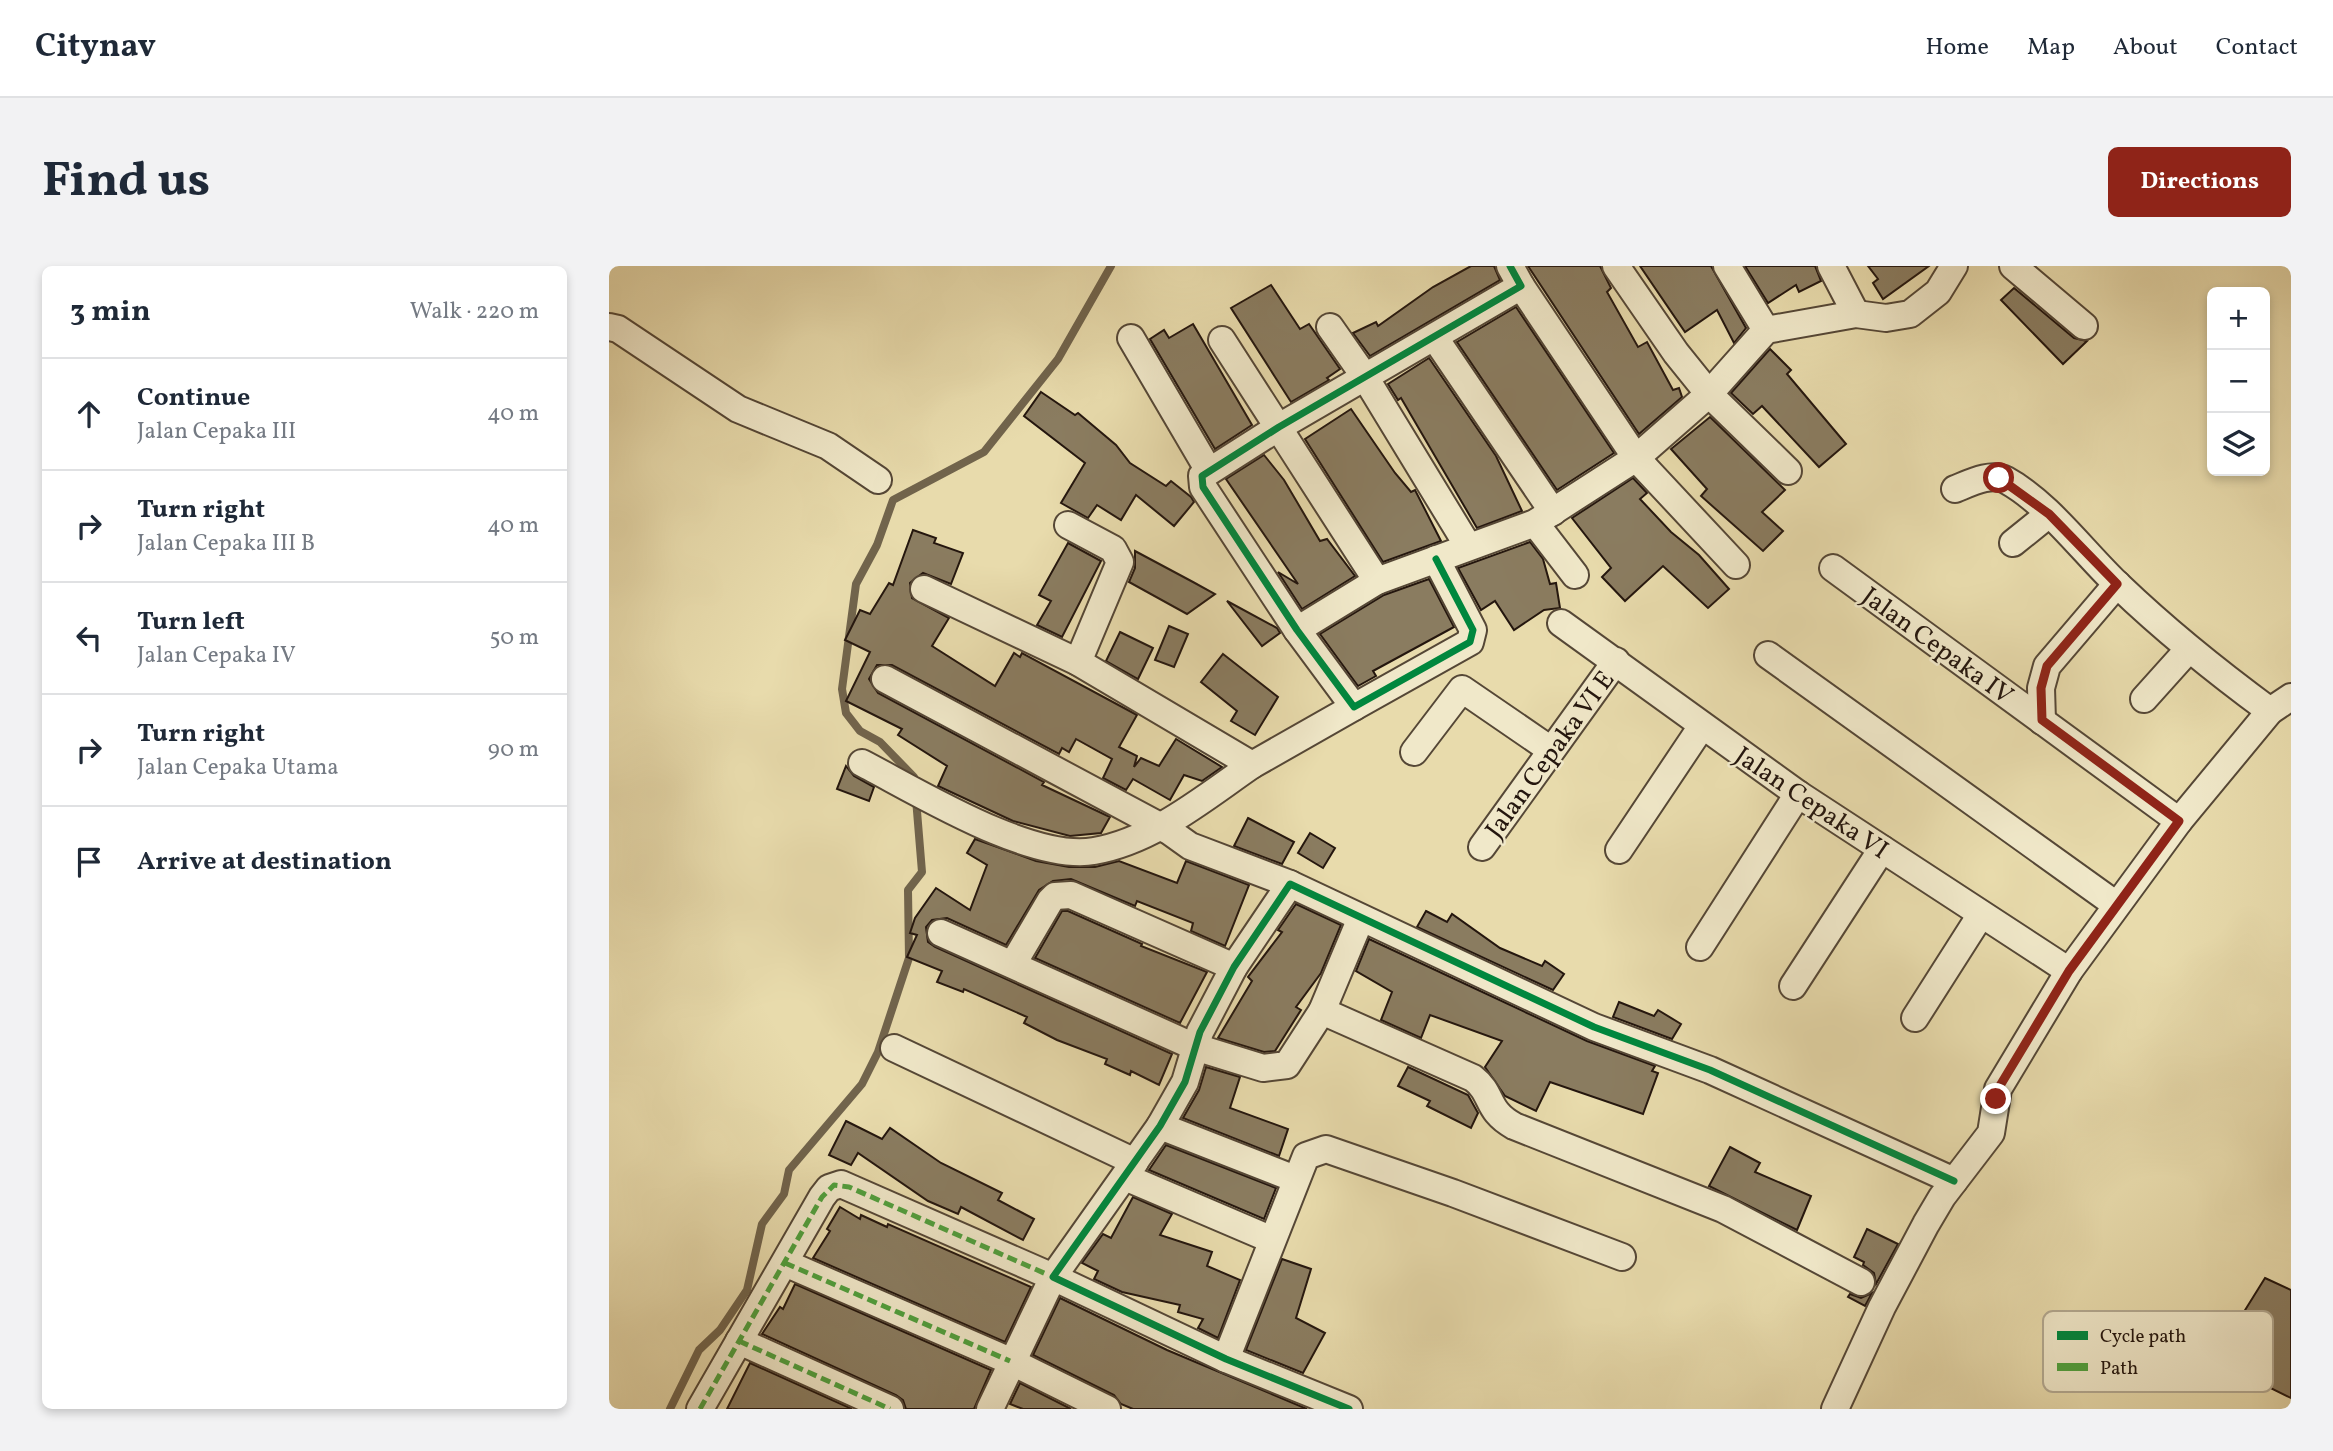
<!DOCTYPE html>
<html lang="en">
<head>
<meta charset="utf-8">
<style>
	body { margin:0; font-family:Vollkorn,serif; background:#f2f2f3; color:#1f2937 }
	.controls { position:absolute; right:21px; top:21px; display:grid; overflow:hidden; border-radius:10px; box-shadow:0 4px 10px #0003 }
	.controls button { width:63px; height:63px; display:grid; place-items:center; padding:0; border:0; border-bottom:2px solid #e0e1e3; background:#fff; color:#1f2937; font:35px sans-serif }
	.stop { position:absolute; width:21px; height:21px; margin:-16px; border:5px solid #8f2418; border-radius:50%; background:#fff }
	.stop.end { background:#8f2418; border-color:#fff; box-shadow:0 2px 7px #0008 }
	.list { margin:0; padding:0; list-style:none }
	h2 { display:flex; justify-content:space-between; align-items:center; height:91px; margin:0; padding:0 28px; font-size:30px }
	h2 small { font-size:23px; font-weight:400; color:#747a83 }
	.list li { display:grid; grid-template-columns:46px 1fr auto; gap:21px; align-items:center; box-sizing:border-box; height:112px; padding:0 28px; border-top:2px solid #e0e1e3 }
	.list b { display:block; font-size:26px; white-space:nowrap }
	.list p { margin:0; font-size:23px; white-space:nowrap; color:#747a83 }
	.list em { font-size:23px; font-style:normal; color:#747a83 }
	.icon { flex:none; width:38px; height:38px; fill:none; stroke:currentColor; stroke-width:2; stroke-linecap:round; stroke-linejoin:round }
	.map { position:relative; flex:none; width:1682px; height:1143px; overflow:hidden; border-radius:10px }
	header { display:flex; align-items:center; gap:42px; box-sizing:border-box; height:98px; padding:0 35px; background:#fff; border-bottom:2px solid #e0e1e3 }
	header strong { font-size:33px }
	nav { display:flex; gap:38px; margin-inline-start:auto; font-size:24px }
	.intro { display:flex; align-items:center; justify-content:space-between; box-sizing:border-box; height:168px; padding:0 42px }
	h1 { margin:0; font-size:49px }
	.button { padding:18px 32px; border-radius:10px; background:#8f2418; color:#fff; font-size:24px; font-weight:700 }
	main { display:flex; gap:42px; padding:0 42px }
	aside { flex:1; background:#fff; border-radius:10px; box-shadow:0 4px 10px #0003 }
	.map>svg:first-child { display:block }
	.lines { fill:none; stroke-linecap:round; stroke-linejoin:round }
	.stream { stroke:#71644c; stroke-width:8 }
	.building { fill:#8a7c60; stroke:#24160e; stroke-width:2 }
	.street-casing { stroke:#554736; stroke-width:30 }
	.street { stroke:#f0e8c9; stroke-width:26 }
	.quiet { stroke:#50a13e; stroke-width:5; stroke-dasharray:10 5; stroke-linecap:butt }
	.cycleway-casing { stroke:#f0e8c9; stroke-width:11 }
	.cycleway { stroke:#00873e; stroke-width:7 }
	.route { stroke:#8f2418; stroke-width:9 }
	.labels { text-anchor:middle; stroke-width:5; stroke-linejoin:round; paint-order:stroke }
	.street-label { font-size:26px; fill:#24160e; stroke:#f0e8c9 }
	.key { fill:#f0e8c9; stroke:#b3a991; stroke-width:2 }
	.key-label { font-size:19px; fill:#24160e }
</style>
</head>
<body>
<header>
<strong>Citynav</strong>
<nav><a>Home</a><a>Map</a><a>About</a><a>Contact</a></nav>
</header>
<div class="intro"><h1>Find us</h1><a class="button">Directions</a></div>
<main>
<aside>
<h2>3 min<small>Walk · 220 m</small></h2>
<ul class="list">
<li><svg class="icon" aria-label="ahead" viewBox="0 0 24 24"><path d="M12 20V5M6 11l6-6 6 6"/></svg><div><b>Continue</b><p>Jalan Cepaka III</p></div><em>40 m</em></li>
<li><svg class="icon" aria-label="right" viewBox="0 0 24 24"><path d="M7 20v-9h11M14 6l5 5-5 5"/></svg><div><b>Turn right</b><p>Jalan Cepaka III B</p></div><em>40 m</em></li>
<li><svg class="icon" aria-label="left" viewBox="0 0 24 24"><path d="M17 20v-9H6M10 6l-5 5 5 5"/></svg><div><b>Turn left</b><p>Jalan Cepaka IV</p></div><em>50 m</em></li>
<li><svg class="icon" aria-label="right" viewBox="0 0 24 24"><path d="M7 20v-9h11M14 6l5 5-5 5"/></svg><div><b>Turn right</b><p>Jalan Cepaka Utama</p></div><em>90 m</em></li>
<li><svg class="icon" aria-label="arrive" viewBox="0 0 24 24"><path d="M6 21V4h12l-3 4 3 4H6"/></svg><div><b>Arrive at destination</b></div></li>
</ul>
</aside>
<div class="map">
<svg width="1682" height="1143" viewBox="0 0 1682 1143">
	<rect width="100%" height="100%" fill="#e8dbac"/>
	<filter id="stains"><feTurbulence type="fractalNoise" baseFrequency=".00286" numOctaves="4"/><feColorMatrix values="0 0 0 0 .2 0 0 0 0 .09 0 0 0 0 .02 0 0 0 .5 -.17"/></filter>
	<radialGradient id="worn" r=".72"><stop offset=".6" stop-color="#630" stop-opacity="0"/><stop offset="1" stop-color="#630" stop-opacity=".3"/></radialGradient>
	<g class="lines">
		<g class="stream">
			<polyline points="305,517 305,511 271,476 251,465 237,447 233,423 247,318 268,279 284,234 375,186 449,93 502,0"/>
			<polyline points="61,1143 90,1084 111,1064 138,1024 153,958 175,928 180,904 253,818 269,786 300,692 299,624 313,606 307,533"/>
		</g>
	</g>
	<g class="building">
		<polygon points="862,0 885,0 891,14 761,90 744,67 767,56 769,60 824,21"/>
		<polygon points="919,0 991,0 1002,22 998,26 1029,81 1038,76 1064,124 1070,122 1073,131 1030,168"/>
		<polygon points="1031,0 1102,0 1137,62 1125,77 1108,44 1076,66"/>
		<polygon points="1136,0 1206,0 1212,15 1190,26 1187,19 1159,37"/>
		<polygon points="1259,0 1320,0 1274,33 1264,17 1269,13"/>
		<polygon points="662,19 691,63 700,58 731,103 718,112 720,114 682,136 622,42"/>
		<polygon points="1405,22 1465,72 1478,75 1454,98 1392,34"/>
		<polygon points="907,41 1005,187 948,224 848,76"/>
		<polygon points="584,58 643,159 606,183 541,73 555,64 560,72"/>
		<polygon points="1161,83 1182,104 1178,108 1237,178 1210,201 1153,140 1144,148 1122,127"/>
		<polygon points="820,92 887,190 913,245 868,262 792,132 789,134 779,118"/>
		<polygon points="432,126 466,149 469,147 507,179 521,197 557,220 562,215 582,231 585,236 565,260 527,229 512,254 488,239 479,252 452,237 476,197 415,150"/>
		<polygon points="742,143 786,207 802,226 806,224 832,275 774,296 696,173"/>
		<polygon points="1101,151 1176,224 1153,246 1174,265 1154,285 1092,230 1098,223 1062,183"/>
		<polygon points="655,189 675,214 711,275 718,273 746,310 693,343 669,306 689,318 617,213"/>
		<polygon points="1024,212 1038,227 1031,233 1062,266 1090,289 1120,323 1099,342 1054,300 1016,335 993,311 1002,302 963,252"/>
		<polygon points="304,264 327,272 325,277 354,287 342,318 314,307 301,317 303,332 340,352 323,380 386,420 405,387 411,391 413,387 528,449 510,481 528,490 525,501 532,492 550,500 567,473 613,501 593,515 575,509 561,534 524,513 517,524 494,512 503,493 467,473 460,486 453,482 450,488 283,399 268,399 260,413 269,427 435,516 433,519 501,551 492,567 461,570 404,555 329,520 338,500 289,469 293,463 237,435 261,386 236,374 251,344 261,348 280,317 284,319"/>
		<polygon points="921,276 934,293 941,318 947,317 951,342 935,344 905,364 886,335 872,344 849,302"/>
		<polygon points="459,277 492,295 453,371 428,359 442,335 430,329"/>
		<polygon points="526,285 584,316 606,328 578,348 520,316 526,302"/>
		<polygon points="820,313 845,361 764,405 767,410 749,420 711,368 775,329"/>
		<polygon points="618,335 668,362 671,367 653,380"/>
		<polygon points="560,360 579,368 565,401 546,394"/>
		<polygon points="511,366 544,382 529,413 497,395"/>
		<polygon points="614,388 669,431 646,469 622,455 628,445 592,416"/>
		<polygon points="237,500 245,510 265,521 260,535 228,523"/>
		<polygon points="639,552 685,576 673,598 625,580"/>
		<polygon points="701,567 726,582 714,602 689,587"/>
		<polygon points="366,573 427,595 460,601 486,601 510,595 568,617 577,595 640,619 616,680 582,665 584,657 528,635 526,640 462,613 444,615 430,624 397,679 338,652 323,654 317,661 319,676 326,681 563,788 550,819 522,805 521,809 496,798 498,793 448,774 415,757 418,751 355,723 354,726 328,716 333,705 298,691 308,669 301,667 306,652 327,622 361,644 378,599 358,587"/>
		<polygon points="687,638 732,659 712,707 687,741 692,744 666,785 655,786 609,772 643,715 639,711 673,666 669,664"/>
		<polygon points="453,645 459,645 533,678 532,680 598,706 571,757 426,692"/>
		<polygon points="817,645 838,656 843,648 891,682 933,700 936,695 955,708 944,724 808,661"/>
		<polygon points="760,673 978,775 1046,800 1043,805 1049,807 1034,848 941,816 927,845 896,830 876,801 893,775 821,749 812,772 772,754 783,726 747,705"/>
		<polygon points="1010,736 1045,750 1049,744 1072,758 1063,773 1004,751"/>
		<polygon points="597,801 631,811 621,842 679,863 670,890 574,852 590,824"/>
		<polygon points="799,801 859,829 869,847 862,862 818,840 821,835 789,820"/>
		<polygon points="237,855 273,873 281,862 332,897 393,927 389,934 425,953 414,974 352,941 349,948 319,935 249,887 242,899 220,889"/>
		<polygon points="557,879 667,922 655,953 540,904"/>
		<polygon points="1121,881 1151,897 1146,906 1202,930 1188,964 1100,920"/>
		<polygon points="524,931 563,948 551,969 603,986 598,1000 631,1014 609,1072 589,1062 594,1053 569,1046 571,1039 513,1026 485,1013 489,1005 473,997 494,968 502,972"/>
		<polygon points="231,941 251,953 252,949 278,961 279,958 422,1021 396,1076 204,992 221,965 218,963"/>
		<polygon points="1258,963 1289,978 1267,1018 1265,1007 1254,999 1255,996 1245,991"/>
		<polygon points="673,993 702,1003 687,1052 716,1067 694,1107 637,1084"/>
		<polygon points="1656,1012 1682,1024 1682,1132 1605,1094"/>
		<polygon points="186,1018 382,1104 365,1143 297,1143 294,1134 287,1129 153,1068 171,1041 174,1043"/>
		<polygon points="1263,1027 1256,1040 1239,1031 1241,1028 1252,1032"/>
		<polygon points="451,1032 558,1084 698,1143 524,1143 512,1138 505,1129 424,1089"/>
		<polygon points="141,1097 243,1143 118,1143"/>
		<polygon points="411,1117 462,1143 414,1143 401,1138"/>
	</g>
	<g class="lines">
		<defs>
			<g id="street">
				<polyline points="1007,0 1067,87 1100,128 1179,205"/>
				<polyline points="1118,0 1157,64"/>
				<polyline points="1222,0 1247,48"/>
				<polyline points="1404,0 1475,60"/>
				<polyline points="912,20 1027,192 1127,299"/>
				<polyline points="0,61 9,63 129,143 219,180 269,214"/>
				<polyline points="721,61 756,111 859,280"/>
				<polyline points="522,72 600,205"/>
				<polyline points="826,72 944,246"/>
				<polyline points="613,74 768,315"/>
				<path d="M 1346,223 C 1361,217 1382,206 1397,214 C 1439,237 1475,287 1510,320 C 1558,366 1608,406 1661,445"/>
				<polyline points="926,257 966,309"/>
				<polyline points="459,259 504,283 511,296 469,396"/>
				<polyline points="1404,277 1440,248"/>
				<polyline points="827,293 864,364 861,376 745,441 688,364 594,221 593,210 670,161 912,20 901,0"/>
				<polyline points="1224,302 1570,555"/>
				<polyline points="952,357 1189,528 1460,705"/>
				<polyline points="688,364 768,315 926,257 1027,192 1100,128 1157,64 1247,48 1277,52 1301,48 1329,26 1345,0"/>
				<polyline points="1159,389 1506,638"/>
				<polyline points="276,413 560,565 581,580 681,618"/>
				<polyline points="1535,433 1579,384"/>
				<polyline points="1433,455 1432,422 1438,400 1508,318"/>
				<polyline points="805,486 853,423 942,484"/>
				<path d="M 253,497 C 309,526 422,596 485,585 C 544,575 595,532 643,499 L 469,396 L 315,323"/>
				<polyline points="643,499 745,441"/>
				<polyline points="873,581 1007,395"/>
				<polyline points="1010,584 1093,460"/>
				<path d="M 332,667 L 586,781 L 654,802 L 678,799 L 713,745 L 864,812 C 885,828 876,844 905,860 L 1114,943 L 1252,1016"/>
				<polyline points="1091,681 1189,528"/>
				<polyline points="404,698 441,635 446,630 462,629 625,701"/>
				<polyline points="1184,720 1273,583"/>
				<polyline points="713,745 752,652"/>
				<polyline points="1306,752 1371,650"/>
				<polyline points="285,782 526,896"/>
				<polyline points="551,860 676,909"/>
				<polyline points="516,911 654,970"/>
				<polyline points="176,997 401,1095 498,1143"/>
				<polyline points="130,1075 281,1143"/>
				<polyline points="617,1093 697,890 717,883 844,927 1013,991"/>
				<polyline points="91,1143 213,931 220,922 232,918 444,1011 381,1143"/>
				<polyline points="740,1143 617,1093 444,1011 551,860 576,816 591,766 625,701 681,618 985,761 1101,804 1345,915"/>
				<polyline points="1226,1143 1273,1041 1317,958 1333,931 1382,867 1389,823 1460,705 1570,555 1661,445 1682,431"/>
			</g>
		</defs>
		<use href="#street" class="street-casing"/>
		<use href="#street" class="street"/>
		<g class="quiet">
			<polyline points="176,997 401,1095"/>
			<polyline points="130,1075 281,1143"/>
			<polyline points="91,1143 213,931 225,919 240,921 444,1011"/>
		</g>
		<defs>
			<g id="cycleway">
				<polyline points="827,293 864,364 861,376 745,441 688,364 594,221 593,210 670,161 912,20 901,0"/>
				<polyline points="740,1143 617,1093 444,1011 551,860 576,816 591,766 625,701 681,618 985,761 1101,804 1345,915"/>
			</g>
		</defs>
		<use href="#cycleway" class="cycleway-casing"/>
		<use href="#cycleway" class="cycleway"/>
	</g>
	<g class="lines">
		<polyline class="route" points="1387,833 1389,823 1460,705 1570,555 1433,454 1432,422 1438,400 1508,318 1440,248 1390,212"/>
	</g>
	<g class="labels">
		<g class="street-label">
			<text transform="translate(1329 379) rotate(36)" y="9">Jalan Cepaka IV</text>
			<text transform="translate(940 488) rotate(-54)" y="9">Jalan Cepaka VI E</text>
			<text transform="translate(1203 536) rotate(34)" y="9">Jalan Cepaka VI</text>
		</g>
	</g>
	<rect x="1434" y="1045" width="230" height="81" rx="10" class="key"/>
	<rect x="1448" y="1065" width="31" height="9" fill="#00873e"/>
	<rect x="1448" y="1097" width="31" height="8" fill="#50a13e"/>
	<g class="key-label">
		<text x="1491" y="1076">Cycle path</text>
		<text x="1491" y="1108">Path</text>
	</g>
	<rect width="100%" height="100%" filter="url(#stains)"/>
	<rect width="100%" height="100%" fill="url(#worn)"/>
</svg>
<div class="controls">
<button>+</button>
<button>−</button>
<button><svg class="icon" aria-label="layers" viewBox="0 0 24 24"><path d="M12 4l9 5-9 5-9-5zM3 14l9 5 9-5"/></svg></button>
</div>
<div class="stop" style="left:1390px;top:212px"></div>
<div class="stop end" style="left:1387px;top:833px"></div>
</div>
</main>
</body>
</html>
